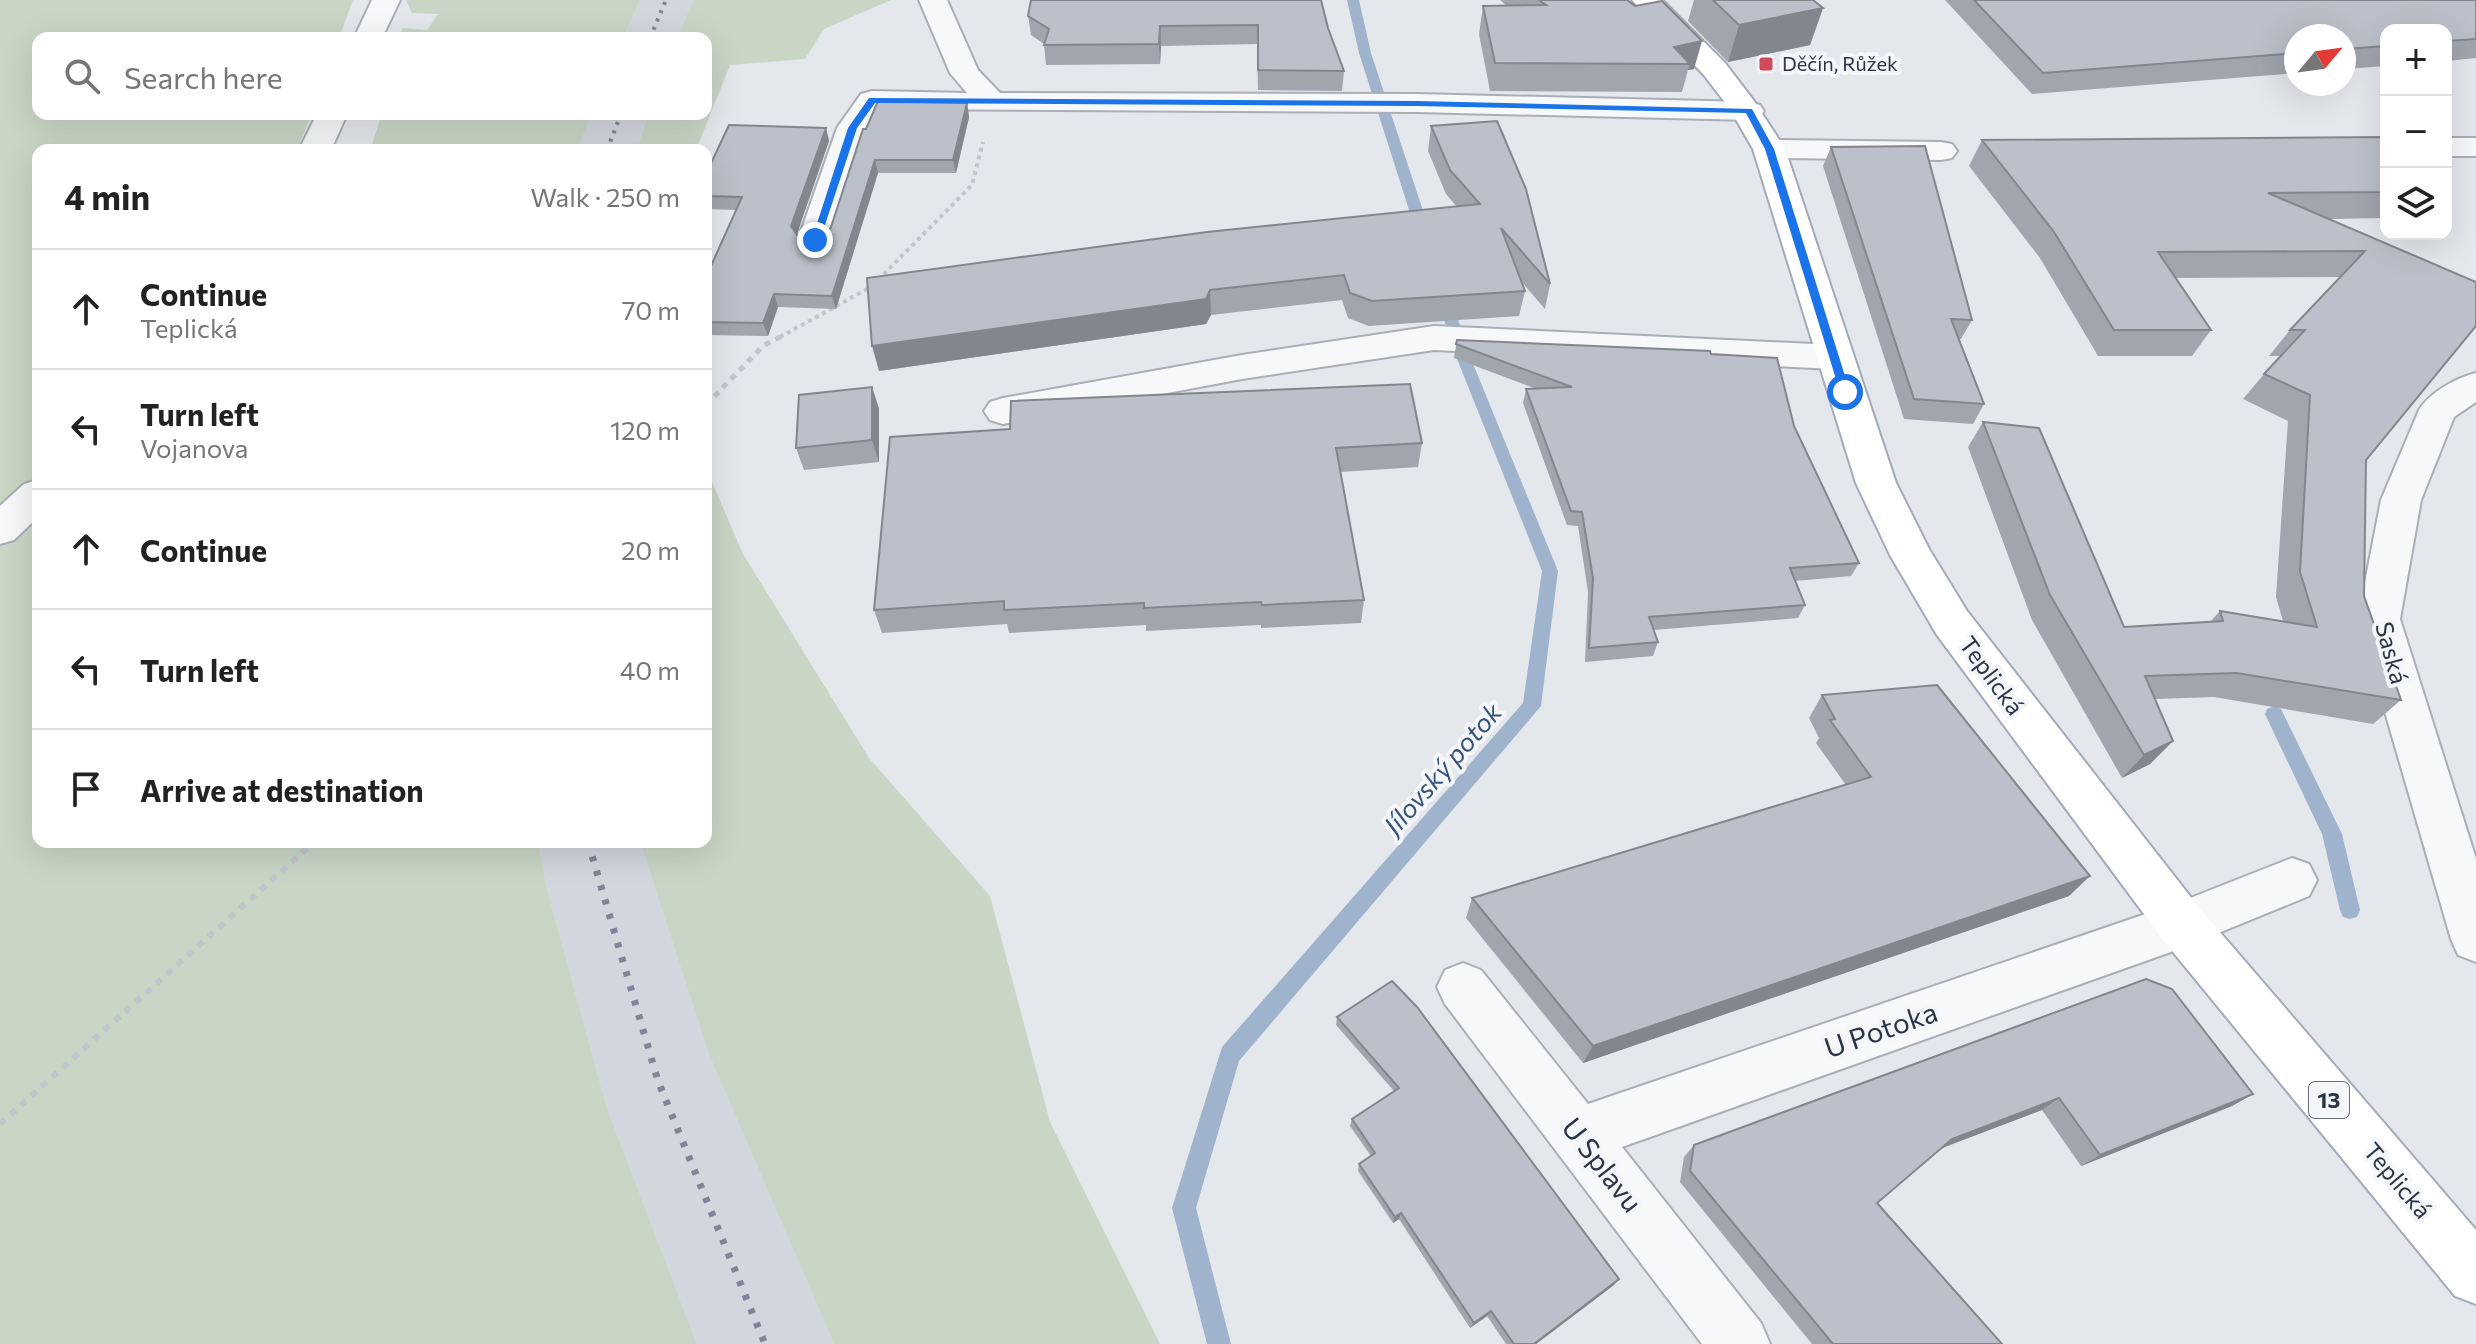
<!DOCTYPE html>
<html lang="en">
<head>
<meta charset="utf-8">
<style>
	body { margin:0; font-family:Commissioner,sans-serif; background:#f6f6f6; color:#222 }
	.controls { position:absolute; right:24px; top:24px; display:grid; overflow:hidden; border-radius:16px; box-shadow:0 8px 32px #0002 }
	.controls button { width:72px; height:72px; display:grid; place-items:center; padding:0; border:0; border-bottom:2px solid #e0e0e0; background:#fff; color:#222; font:40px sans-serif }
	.compass { position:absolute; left:2284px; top:24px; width:72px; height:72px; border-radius:50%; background:#fff; box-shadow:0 8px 32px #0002; rotate:61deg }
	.stop { position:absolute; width:24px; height:24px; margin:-18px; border:6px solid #1a73e8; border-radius:50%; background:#fff }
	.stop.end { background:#1a73e8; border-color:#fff; box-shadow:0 2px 8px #0008 }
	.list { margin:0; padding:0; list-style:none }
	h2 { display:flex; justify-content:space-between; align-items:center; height:104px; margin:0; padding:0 32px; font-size:34px }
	h2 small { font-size:26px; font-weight:400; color:#767676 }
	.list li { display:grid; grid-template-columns:52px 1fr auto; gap:24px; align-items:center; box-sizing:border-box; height:120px; padding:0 32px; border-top:2px solid #e0e0e0 }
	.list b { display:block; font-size:30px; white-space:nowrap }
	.list p { margin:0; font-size:26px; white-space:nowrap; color:#767676 }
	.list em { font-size:26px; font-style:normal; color:#767676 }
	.icon { flex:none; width:44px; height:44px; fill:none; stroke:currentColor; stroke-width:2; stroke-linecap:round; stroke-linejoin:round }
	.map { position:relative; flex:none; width:2476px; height:1344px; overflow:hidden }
	.search { position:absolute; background:#fff; box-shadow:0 8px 32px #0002; left:32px; top:32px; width:680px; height:88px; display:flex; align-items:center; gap:20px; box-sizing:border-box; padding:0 28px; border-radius:16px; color:#767676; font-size:30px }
	.panel { position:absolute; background:#fff; box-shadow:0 8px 32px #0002; left:32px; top:144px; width:680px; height:704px; border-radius:16px }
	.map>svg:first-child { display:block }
	.built { fill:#d2d6de }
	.green { fill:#c9d6c5 }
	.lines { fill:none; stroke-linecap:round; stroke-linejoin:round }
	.stream { fill:#9fb4cc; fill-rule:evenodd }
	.minor-casing { stroke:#a9aeb7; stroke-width:4 }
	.major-casing { stroke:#a3abb8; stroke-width:4 }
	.path-far2 { stroke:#c2c5cb; stroke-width:4; stroke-dasharray:4 4; stroke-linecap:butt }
	.path-far1 { stroke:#c2c5cb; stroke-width:5; stroke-dasharray:6 6; stroke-linecap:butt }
	.path { stroke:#c2c5cb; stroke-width:6; stroke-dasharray:7 7; stroke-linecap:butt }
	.minor { fill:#f7f8fa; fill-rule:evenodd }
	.major { fill:#fff; fill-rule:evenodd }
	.rail-far1 { stroke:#7d8696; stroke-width:4; stroke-dasharray:3 6; stroke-linecap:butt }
	.rail { stroke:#7d8696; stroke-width:7; stroke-dasharray:5 10; stroke-linecap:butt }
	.wall { fill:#a1a5ae }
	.shaded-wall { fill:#83868d }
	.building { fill:#bbc0ca; stroke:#83868d; stroke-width:2 }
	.route { fill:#1a73e8 }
	.poi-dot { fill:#d1495b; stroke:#f4f6f9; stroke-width:3 }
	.labels { text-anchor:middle; stroke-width:8; stroke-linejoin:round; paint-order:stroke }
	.far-poi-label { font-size:20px; fill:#2b3445; stroke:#f4f6f9; text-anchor:start }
	.shield { fill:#f4f6f9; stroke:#676e7b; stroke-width:2 }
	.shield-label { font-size:22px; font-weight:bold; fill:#2b3445 }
	.street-label { font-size:24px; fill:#2b3445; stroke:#f4f6f9 }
	.water-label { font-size:26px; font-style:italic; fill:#34527a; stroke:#f4f6f9 }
	.near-street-label { font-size:28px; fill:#2b3445; stroke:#f4f6f9 }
</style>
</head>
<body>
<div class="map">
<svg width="2476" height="1344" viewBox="0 0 2476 1344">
	<rect width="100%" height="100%" fill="#e4e7ec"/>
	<g class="built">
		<polygon points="640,0 693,0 677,38 623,38"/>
		<polygon points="592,114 649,114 636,150 577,150"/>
		<polygon points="538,842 640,842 709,1055 834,1344 697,1344 607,1108 547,889"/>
	</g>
	<g class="green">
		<polygon points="0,0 353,0 339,38 38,38 38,114 312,114 297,150 38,150 38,842 538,842 547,889 607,1108 697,1344 0,1344"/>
		<polygon points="406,0 640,0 623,38 400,38 402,28 427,30 438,14 412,13"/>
		<polygon points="693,0 891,0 824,29 805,59 730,65 696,150 636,150 649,114 706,114 706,38 677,38"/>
		<polygon points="382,114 592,114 577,150 370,150"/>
		<polygon points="706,468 743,554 869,758 990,896 1050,1122 1160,1344 834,1344 709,1055 640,842 706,842"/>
	</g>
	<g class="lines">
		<g class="stream">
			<polygon points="1347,0 1359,0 1371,53 1431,235 1429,238 1419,238 1417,235 1359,53"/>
			<polygon points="1444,293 1451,297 1469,354 1558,571 1541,706 1239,1061 1196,1208 1231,1344 1207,1344 1172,1208 1222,1047 1523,703 1542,571 1455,354 1437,297"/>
			<polygon points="2274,706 2281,709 2342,834 2360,910 2357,917 2350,919 2343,917 2340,910 2322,834 2265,714 2267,709"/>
		</g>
		<defs>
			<g id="minor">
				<polygon points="372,0 400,0 382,38 354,38"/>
				<polygon points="919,0 947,0 978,70 1000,93 1416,94 1749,102 1760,105 1764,111 1760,117 1749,120 1416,112 881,109 867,128 832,240 827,247 815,250 803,247 798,240 837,128 861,94 872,91 967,93 950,73"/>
				<polygon points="317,114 347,114 331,150 299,150"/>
				<rect x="2446" y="138" width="30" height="18"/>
				<polygon points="1769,140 1941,142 1952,144 1957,151 1952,158 1941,160 1769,158 1758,156 1753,149 1758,142"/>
				<polygon points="1434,326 1834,345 1847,349 1852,357 1847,365 1834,369 1434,350 1242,379 1003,424 990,420 984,411 990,402 1003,398 1242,355"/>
				<path d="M 2476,373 L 2476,402 L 2454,417 L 2421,500 L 2400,619 L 2476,859 L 2476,962 L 2458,955 L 2451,939 L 2358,619 L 2381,500 L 2419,410 C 2430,392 2456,378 2476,373 Z"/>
				<polygon points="38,480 38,517 14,540 0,544 0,506 24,484"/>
				<polygon points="2292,858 2309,864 2317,880 2309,896 2182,948 1622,1147 1761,1323 1770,1344 1702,1344 1445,1004 1437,987 1445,970 1463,963 1481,970 1588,1104 2175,904"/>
			</g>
			<polygon id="major" points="1632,0 1662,0 1725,63 1754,101 1785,149 1896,483 1929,549 1967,611 2200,909 2476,1230 2476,1304 2455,1296 2164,941 1937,635 1890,555 1856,483 1753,149 1730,109 1704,75"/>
		</defs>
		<use href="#minor" class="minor-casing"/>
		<use href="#major" class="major-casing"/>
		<g class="path-far2">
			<polyline points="878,280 972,185 983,142"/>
			<polyline points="780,337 871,287"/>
		</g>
		<polyline class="path-far1" points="706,405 763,346 784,335"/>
		<polyline class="path" points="0,1124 314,842"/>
		<use href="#minor" class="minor"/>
		<use href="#major" class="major"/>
		<g class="rail-far1">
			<polyline points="650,38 666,0"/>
			<polyline points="607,150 621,114"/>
		</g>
		<polyline class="rail" points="588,842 658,1081 765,1344"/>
	</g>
	<g class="wall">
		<polygon points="1500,0 1627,0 1635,6 1694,69 1688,70 1682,92 1490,91 1479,34 1483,6 1507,6"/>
		<polygon points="1694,0 1813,0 1823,8 1810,45 1728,62 1688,21"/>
		<polygon points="1945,0 2476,0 2476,58 2446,61 2446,30 2386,30 2386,66 2344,69 2344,36 2296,36 2296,73 2032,94"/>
		<polygon points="1028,16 1328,28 1344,71 1342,91 1258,90 1257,44 1161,46 1160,64 1046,65 1044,44 1031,35"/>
		<polygon points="967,103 969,117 956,173 878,173 836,309 778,307 768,336 706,335 706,277 736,210 706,209 706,174 826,128 829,141 797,234 798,236 812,240 824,236 831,227 866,129"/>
		<polygon points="1431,126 1550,284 1545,309 1521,281 1525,291 1519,316 1369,326 1348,318 1342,300 1211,315 1206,324 879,371 1457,207 1446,194 1428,151"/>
		<polygon points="2386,137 2386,218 2328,219 2476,282 2366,460 2364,596 2401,700 2373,724 2214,697 2155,699 2173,741 2150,764 2122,778 2032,620 1968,447 1983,422 2124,627 2210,622 2220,611 2283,621 2276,597 2288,421 2243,399 2264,374 2280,356 2269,356 2290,330 2340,277 2175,278 2211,330 2192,356 2098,356 2040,258 1969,166 1982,140"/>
		<polygon points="1831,147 1972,320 1961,339 1958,339 1984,404 1973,424 1904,419 1823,166"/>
		<polygon points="1457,340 1711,354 1794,426 1859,563 1851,576 1795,581 1805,605 1798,618 1654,630 1658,642 1653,656 1585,662 1588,592 1578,526 1567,525 1523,403 1526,389 1534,388 1454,358"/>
		<polygon points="872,387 879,409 879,462 804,470 796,448"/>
		<polygon points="890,437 1422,443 1418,467 1340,472 1364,600 1361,623 1261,628 1261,625 1146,631 1146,625 1009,633 1007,624 882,633 874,610"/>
		<polygon points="1822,695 2069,896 1583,1063 1466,918 1472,898 1846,785 1816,743 1819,738 1809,718"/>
		<polygon points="2146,979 2253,1094 2232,1106 2081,1166 2042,1110 1940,1149 1877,1203 2002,1344 1812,1344 1680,1182 1684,1157 1694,1145"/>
		<polygon points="1337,1017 1614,1285 1536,1344 1506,1344 1487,1316 1470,1328 1399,1219 1393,1223 1358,1171 1359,1164 1371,1156 1350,1126 1352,1119 1394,1091 1336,1025"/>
	</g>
	<g class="shaded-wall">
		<polygon points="1823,8 1810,45 1728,62 1739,25"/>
		<polygon points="1160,26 1161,46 1160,64 1159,44"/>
		<polygon points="1702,41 1694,69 1688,70 1690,64 1674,47"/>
		<polygon points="967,103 969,117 956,173 953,160"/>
		<polygon points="826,128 829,141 795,239 791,226"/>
		<polygon points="875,160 878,173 836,309 832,296"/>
		<polygon points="1210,290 1211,315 1206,324 879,371 872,346"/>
		<polygon points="774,294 778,307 768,336 763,323"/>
		<polygon points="872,387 879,409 879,462 872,440"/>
		<polygon points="2173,741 2150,764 2122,778 2144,755"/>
		<polygon points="2090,876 2069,896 1583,1063 1593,1046"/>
		<polygon points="2253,1094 2232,1106 2081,1166 2100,1155"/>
		<polygon points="2059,1098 2042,1110 1936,1150 1952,1139"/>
		<polygon points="1401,1213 1399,1219 1393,1223 1395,1217"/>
		<polygon points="1619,1279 1614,1285 1536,1344 1534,1344"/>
		<polygon points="1491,1311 1487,1316 1470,1328 1474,1323"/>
	</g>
	<g class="building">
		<polygon points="1031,0 1321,0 1328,28 1344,71 1258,70 1258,25 1160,26 1159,44 1044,45 1049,29 1028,16"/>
		<polygon points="1539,0 1627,0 1635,6 1662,1 1702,41 1674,47 1690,64 1495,63 1483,6 1546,5"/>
		<polygon points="1713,0 1813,0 1823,8 1739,25"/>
		<polygon points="1974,0 2476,0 2476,39 2446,41 2446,30 2386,30 2386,46 2344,49 2344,36 2296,36 2296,53 2043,73"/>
		<polygon points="878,101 967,103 953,160 875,160 832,296 774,294 763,323 706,322 706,277 742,197 706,196 706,174 729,125 826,128 791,226 798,236 812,240 824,236 831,227 863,129 866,129"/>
		<polygon points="1497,121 1526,189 1550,284 1501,228 1525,291 1372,301 1350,293 1344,275 1210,290 1206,299 872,346 867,278 1207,232 1480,204 1450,170 1431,126"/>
		<polygon points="2386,137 2386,192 2268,193 2476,282 2476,326 2366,460 2364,596 2401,700 2237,673 2145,676 2173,741 2144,755 2050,595 1983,422 2039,428 2124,627 2223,621 2220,611 2317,627 2300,572 2310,395 2264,374 2305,330 2290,330 2365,251 2158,252 2211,330 2114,330 2054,232 1982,140"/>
		<polygon points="1925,146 1972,320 1951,319 1984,404 1914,399 1831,147"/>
		<polygon points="1457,340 1710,351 1711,354 1777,358 1794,426 1859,563 1790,568 1805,605 1649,617 1658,642 1589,648 1593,578 1582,512 1571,511 1526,389 1572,387 1456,344"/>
		<polygon points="1410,384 1422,443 1336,448 1364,600 1262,605 1261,602 1144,608 1144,603 1004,610 1004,601 874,610 890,437 1010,429 1011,401"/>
		<polygon points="872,387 872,440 796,448 799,395"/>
		<polygon points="1937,685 2090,876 1593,1046 1472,898 1871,777 1830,720 1835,719 1822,695"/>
		<polygon points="2146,979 2172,989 2253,1094 2100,1155 2059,1098 1952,1139 1877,1203 2002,1344 1833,1344 1690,1171 1694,1145"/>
		<polygon points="1392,981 1417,1007 1619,1279 1534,1344 1514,1344 1491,1311 1474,1323 1401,1213 1395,1217 1359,1164 1375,1153 1352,1119 1399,1088 1337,1017"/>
	</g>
	<polygon class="route" points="869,98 1416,101 1752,109 1774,149 1850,392 1845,395 1840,392 1765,149 1746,113 1416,106 875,103 857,128 820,240 811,242 848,128"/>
	<rect class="poi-dot" x="1758" y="56" width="16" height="16" rx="4"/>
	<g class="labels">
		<g class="far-poi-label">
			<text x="1782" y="71">Děčín, Růžek</text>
		</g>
		<rect class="shield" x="2309" y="1082" width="40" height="36" rx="6"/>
		<g class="shield-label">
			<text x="2329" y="1108">13</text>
		</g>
		<g class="street-label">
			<text transform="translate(2391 653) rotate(75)" y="8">Saská</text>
			<text transform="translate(1991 676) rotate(54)" y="8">Teplická</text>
			<text transform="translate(2397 1181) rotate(50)" y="8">Teplická</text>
		</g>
		<g class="water-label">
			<text transform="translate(1443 769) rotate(-49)" y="9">Jílovský potok</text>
		</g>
		<g class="near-street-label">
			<text transform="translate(1881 1030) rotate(-19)" y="10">U Potoka</text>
			<text transform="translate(1602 1165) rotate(52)" y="10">U Splavu</text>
		</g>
	</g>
</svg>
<div class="controls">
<button>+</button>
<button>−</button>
<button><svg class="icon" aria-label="layers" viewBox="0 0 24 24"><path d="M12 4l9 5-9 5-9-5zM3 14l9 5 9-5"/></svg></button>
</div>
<svg class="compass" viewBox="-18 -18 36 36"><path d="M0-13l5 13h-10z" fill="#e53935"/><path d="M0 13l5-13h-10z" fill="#767676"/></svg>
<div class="stop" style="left:1845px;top:392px"></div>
<div class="stop end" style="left:815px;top:240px"></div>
<div class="search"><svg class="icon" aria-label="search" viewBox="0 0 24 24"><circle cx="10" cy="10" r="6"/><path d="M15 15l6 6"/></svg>Search here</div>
<section class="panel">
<h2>4 min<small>Walk · 250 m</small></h2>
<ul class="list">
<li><svg class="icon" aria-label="ahead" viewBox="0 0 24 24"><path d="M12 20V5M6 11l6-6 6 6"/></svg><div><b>Continue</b><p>Teplická</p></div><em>70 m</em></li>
<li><svg class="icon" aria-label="left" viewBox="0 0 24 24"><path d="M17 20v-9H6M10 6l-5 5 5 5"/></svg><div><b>Turn left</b><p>Vojanova</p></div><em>120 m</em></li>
<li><svg class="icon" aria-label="ahead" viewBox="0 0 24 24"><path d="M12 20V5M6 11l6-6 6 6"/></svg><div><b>Continue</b></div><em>20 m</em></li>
<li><svg class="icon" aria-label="left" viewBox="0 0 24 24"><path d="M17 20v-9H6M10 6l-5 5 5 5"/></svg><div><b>Turn left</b></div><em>40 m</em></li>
<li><svg class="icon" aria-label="arrive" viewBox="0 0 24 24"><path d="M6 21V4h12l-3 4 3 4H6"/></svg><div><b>Arrive at destination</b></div></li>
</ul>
</section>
</div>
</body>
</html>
